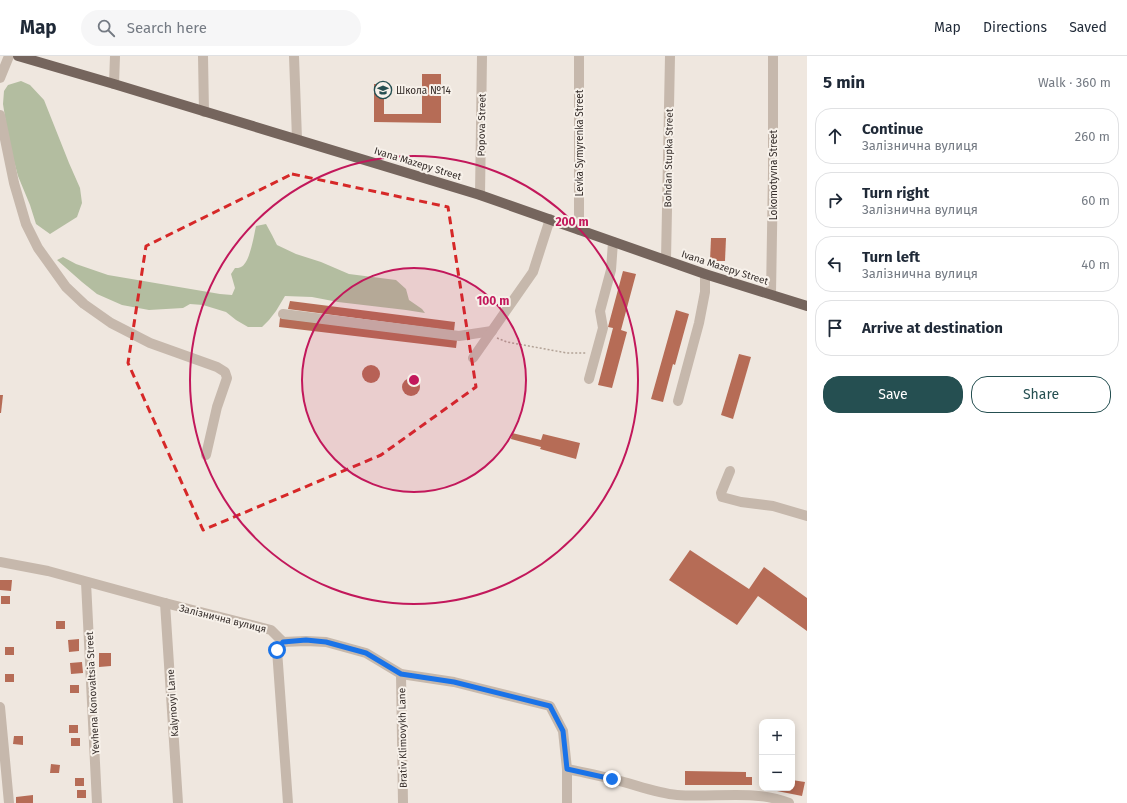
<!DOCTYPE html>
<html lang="en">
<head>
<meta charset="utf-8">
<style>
	body { margin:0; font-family:"Fira Sans",sans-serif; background:#f6f6f7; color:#1f2937 }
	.controls { position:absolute; right:12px; bottom:12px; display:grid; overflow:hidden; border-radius:8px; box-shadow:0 2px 10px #0003 }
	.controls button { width:36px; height:36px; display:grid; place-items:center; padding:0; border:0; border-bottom:1px solid #e0e1e3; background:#fff; color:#1f2937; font:20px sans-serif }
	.stop { position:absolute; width:12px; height:12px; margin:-9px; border:3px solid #1a73e8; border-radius:50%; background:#fff }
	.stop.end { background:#1a73e8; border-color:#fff; box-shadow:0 1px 4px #0008 }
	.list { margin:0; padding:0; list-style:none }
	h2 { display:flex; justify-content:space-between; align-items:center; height:52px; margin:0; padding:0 16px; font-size:17px }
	h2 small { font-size:13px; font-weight:400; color:#747a83 }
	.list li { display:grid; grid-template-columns:26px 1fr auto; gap:12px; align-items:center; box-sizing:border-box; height:56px; margin:0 8px 8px; padding:0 8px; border:1px solid #e0e1e3; border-radius:16px }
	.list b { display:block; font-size:15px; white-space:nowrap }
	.list p { margin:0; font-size:13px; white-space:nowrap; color:#747a83 }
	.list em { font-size:13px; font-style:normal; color:#747a83 }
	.actions { display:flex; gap:8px; padding:12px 16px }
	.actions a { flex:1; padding:9px 0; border:1px solid #254f51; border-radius:16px; text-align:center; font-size:14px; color:#254f51 }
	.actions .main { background:#254f51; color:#fff }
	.icon { flex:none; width:22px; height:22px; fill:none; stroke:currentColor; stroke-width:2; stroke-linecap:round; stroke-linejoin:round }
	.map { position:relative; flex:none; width:807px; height:747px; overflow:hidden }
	header { display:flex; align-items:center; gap:24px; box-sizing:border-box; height:56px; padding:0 20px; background:#fff; border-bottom:1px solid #e0e1e3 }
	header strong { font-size:19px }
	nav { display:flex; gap:22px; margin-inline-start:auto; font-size:14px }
	.search { width:280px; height:36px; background:#f6f6f7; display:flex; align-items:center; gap:10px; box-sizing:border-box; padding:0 14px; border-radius:22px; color:#747a83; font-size:15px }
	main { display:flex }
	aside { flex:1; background:#fff }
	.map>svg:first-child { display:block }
	.green { fill:#b3bda0 }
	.building { fill:#b66c56 }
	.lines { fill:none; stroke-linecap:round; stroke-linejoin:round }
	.path { stroke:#b2a296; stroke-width:1.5; stroke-dasharray:2 2; stroke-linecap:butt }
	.minor { stroke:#c6b8ac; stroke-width:10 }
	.major { stroke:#75655d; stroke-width:10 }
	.route { stroke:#1a73e8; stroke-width:5 }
	.marked { fill:none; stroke:#d62828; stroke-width:3; stroke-dasharray:8 5; stroke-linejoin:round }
	.ring { fill:none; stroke:#c2185b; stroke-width:2 }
	.labels { text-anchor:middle; stroke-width:4; stroke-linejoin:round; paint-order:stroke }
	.poi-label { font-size:10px; fill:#352d2a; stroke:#f7f1ea; text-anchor:start }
	.street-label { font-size:10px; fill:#352d2a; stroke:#f7f1ea }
	.centre { fill:#c2185b; stroke:#f7f1ea; stroke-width:2 }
	.ring-label { font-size:12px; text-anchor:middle; font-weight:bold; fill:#c2185b; stroke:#f7f1ea; stroke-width:4; stroke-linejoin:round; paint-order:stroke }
</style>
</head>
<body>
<header>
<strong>Map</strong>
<div class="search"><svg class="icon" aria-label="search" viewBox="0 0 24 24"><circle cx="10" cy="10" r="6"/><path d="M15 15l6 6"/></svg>Search here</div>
<nav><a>Map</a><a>Directions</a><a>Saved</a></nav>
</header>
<main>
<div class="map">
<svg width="807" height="747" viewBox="0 0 807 747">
	<rect width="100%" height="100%" fill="#efe7df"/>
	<g class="green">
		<polygon points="21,25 30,29 44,44 69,107 80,132 82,147 77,161 50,178 36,168 30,149 18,120 9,87 3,48 4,35 8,29"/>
		<path d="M 266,168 L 272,179 L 277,189 L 296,198 L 321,206 L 349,218 L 396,224 L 406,233 L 409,244 L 422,253 L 425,257 L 406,254 L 338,246 L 312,241 L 285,240 L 276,255 L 269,264 L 262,271 L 248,271 L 236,264 L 226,256 L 203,249 L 190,248 L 183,252 L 149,254 L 122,249 L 97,238 L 82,226 L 57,204 L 63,201 L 76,208 L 108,219 L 220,238 L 232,239 L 235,232 L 231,218 L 235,212 C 236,212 240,212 241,211 C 250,207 254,179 256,170 Z"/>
	</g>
	<g class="building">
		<polygon points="422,18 441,18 441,67 374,66 374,28 384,28 384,58 422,58"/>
		<polygon points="711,182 726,182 725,205 710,205"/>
		<polygon points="623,215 636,218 621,274 627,276 612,332 598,329 613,272 608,271"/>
		<polygon points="290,245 455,266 454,275 288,253"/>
		<polygon points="676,254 689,258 675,309 673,308 663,346 651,343"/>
		<polygon points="280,262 457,284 456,292 279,271"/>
		<polygon points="739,298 751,301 733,363 721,359"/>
		<circle cx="371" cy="318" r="9"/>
		<circle cx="411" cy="331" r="9"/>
		<polygon points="0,339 3,339 1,357 0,357"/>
		<polygon points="512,377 541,384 543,378 580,387 576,403 540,393 541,391 511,383"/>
		<polygon points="690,494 749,533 764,511 807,542 807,575 758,540 737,569 669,524"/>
		<polygon points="0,524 12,524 11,535 0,534"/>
		<rect x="1" y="540" width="9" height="8"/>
		<rect x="56" y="565" width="9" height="8"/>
		<polygon points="79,583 79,595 69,596 68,584"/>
		<rect x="5" y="591" width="9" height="8"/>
		<polygon points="99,597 111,597 111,610 99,611"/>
		<polygon points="82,606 83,617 71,618 70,607"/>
		<rect x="5" y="618" width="9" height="8"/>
		<rect x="70" y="629" width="9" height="8"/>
		<rect x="69" y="669" width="9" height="8"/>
		<polygon points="14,680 23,680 23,689 13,688"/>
		<rect x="71" y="682" width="9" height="8"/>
		<polygon points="51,708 60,709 59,717 50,717"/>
		<polygon points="685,715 746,716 746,721 752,721 752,729 685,729"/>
		<rect x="75" y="722" width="9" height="8"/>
		<polygon points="792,724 805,726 802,740 767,733 792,732"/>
		<rect x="77" y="734" width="9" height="8"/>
		<polygon points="33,739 33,747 16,747 16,741"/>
	</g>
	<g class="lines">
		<polyline class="path" points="497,282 507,286 567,297 587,297"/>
		<g class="minor">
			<polyline points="203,0 204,56"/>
			<polyline points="294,0 297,83"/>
			<polyline points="0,22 9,0"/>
			<polyline points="114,28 115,0"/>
			<polyline points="0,59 14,127 26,168 38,192 66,231 84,248 111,267 150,287 217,311 225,316 227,322 217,351 206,399"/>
			<polyline points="480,139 482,0"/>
			<polyline points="579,174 579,0"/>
			<polyline points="666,204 670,0"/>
			<polyline points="771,238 773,116 773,0"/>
			<polyline points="283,258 459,280 492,275"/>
			<polyline points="473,302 533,216 550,163"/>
			<polyline points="589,323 603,272 600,255 611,214 613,186"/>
			<polyline points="678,345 699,267 705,236 705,218"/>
			<polyline points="730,415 721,437 722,441 741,446 773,450 807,460"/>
			<polyline points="0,506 48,515 165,547 271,574 283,586 306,585 326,586 366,597 401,618 454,626 550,650 563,675 567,713 567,747"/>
			<polyline points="86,526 97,747"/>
			<polyline points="165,547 178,747"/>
			<polyline points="283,586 277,594 288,747"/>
			<polyline points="401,618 403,747"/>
			<polyline points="0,651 9,747"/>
			<path d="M 567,713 C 582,716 597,719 612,723 C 634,728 655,737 677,739 C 714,742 754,733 789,747"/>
		</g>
		<polyline class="major" points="18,0 114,28 480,139 705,218 807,250"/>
	</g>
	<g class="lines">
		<polyline class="route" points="277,594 283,586 306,584 326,586 366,597 401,618 454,626 550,650 563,675 567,713 612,723"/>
	</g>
	<path class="marked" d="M 292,118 L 448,151 L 476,331 L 381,399 L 203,474 L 128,307 L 146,190 Z"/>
	<circle cx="414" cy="324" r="112" fill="#c2185b" fill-opacity=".12"/>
	<g class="ring">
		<circle cx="414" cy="324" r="112"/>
		<circle cx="414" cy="324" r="224"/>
	</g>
	<defs>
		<symbol id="school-ring" viewBox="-11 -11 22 22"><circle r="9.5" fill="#f7f1ea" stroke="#254f51" stroke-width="1.5"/><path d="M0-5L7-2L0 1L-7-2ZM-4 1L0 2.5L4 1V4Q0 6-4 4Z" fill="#254f51"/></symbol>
	</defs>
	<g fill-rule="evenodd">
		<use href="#school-ring" x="373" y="24" width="20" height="20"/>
	</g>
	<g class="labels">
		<g class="poi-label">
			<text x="396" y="38">Школа №14</text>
		</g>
		<g class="street-label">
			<text transform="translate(481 69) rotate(-89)" y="4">Popova Street</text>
			<text transform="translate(579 87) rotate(-90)" y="4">Levka Symyrenka Street</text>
			<text transform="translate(668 102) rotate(-89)" y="4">Bohdan Stupka Street</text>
			<text transform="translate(418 107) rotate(17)" y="4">Ivana Mazepy Street</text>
			<text transform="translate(773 119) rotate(-90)" y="4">Lokomotyvna Street</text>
			<text transform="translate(725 211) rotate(18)" y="4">Ivana Mazepy Street</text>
			<text transform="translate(223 562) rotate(14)" y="4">Залізнична вулиця</text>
			<text transform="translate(92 637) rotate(-93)" y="4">Yevhena Konovaltsia Street</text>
			<text transform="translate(172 647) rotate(-94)" y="4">Kalynovyi Lane</text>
			<text transform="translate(402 682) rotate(-91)" y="4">Brativ Klimovykh Lane</text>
		</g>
	</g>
	<circle cx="414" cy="324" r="6" class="centre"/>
	<g class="ring-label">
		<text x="572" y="170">200 m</text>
		<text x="493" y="249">100 m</text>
	</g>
</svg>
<div class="controls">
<button>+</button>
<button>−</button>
</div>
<div class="stop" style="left:277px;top:594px"></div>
<div class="stop end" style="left:612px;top:723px"></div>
</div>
<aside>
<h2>5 min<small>Walk · 360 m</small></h2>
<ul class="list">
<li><svg class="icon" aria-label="ahead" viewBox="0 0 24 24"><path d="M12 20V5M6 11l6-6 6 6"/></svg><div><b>Continue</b><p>Залізнична вулиця</p></div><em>260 m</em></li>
<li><svg class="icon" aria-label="right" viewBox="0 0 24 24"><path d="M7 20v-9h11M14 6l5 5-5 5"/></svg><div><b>Turn right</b><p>Залізнична вулиця</p></div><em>60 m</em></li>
<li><svg class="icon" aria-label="left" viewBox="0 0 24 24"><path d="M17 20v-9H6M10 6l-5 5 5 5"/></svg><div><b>Turn left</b><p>Залізнична вулиця</p></div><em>40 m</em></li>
<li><svg class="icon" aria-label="arrive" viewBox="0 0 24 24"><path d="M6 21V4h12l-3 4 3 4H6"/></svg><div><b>Arrive at destination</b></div></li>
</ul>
<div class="actions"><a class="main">Save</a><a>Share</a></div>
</aside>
</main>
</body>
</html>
